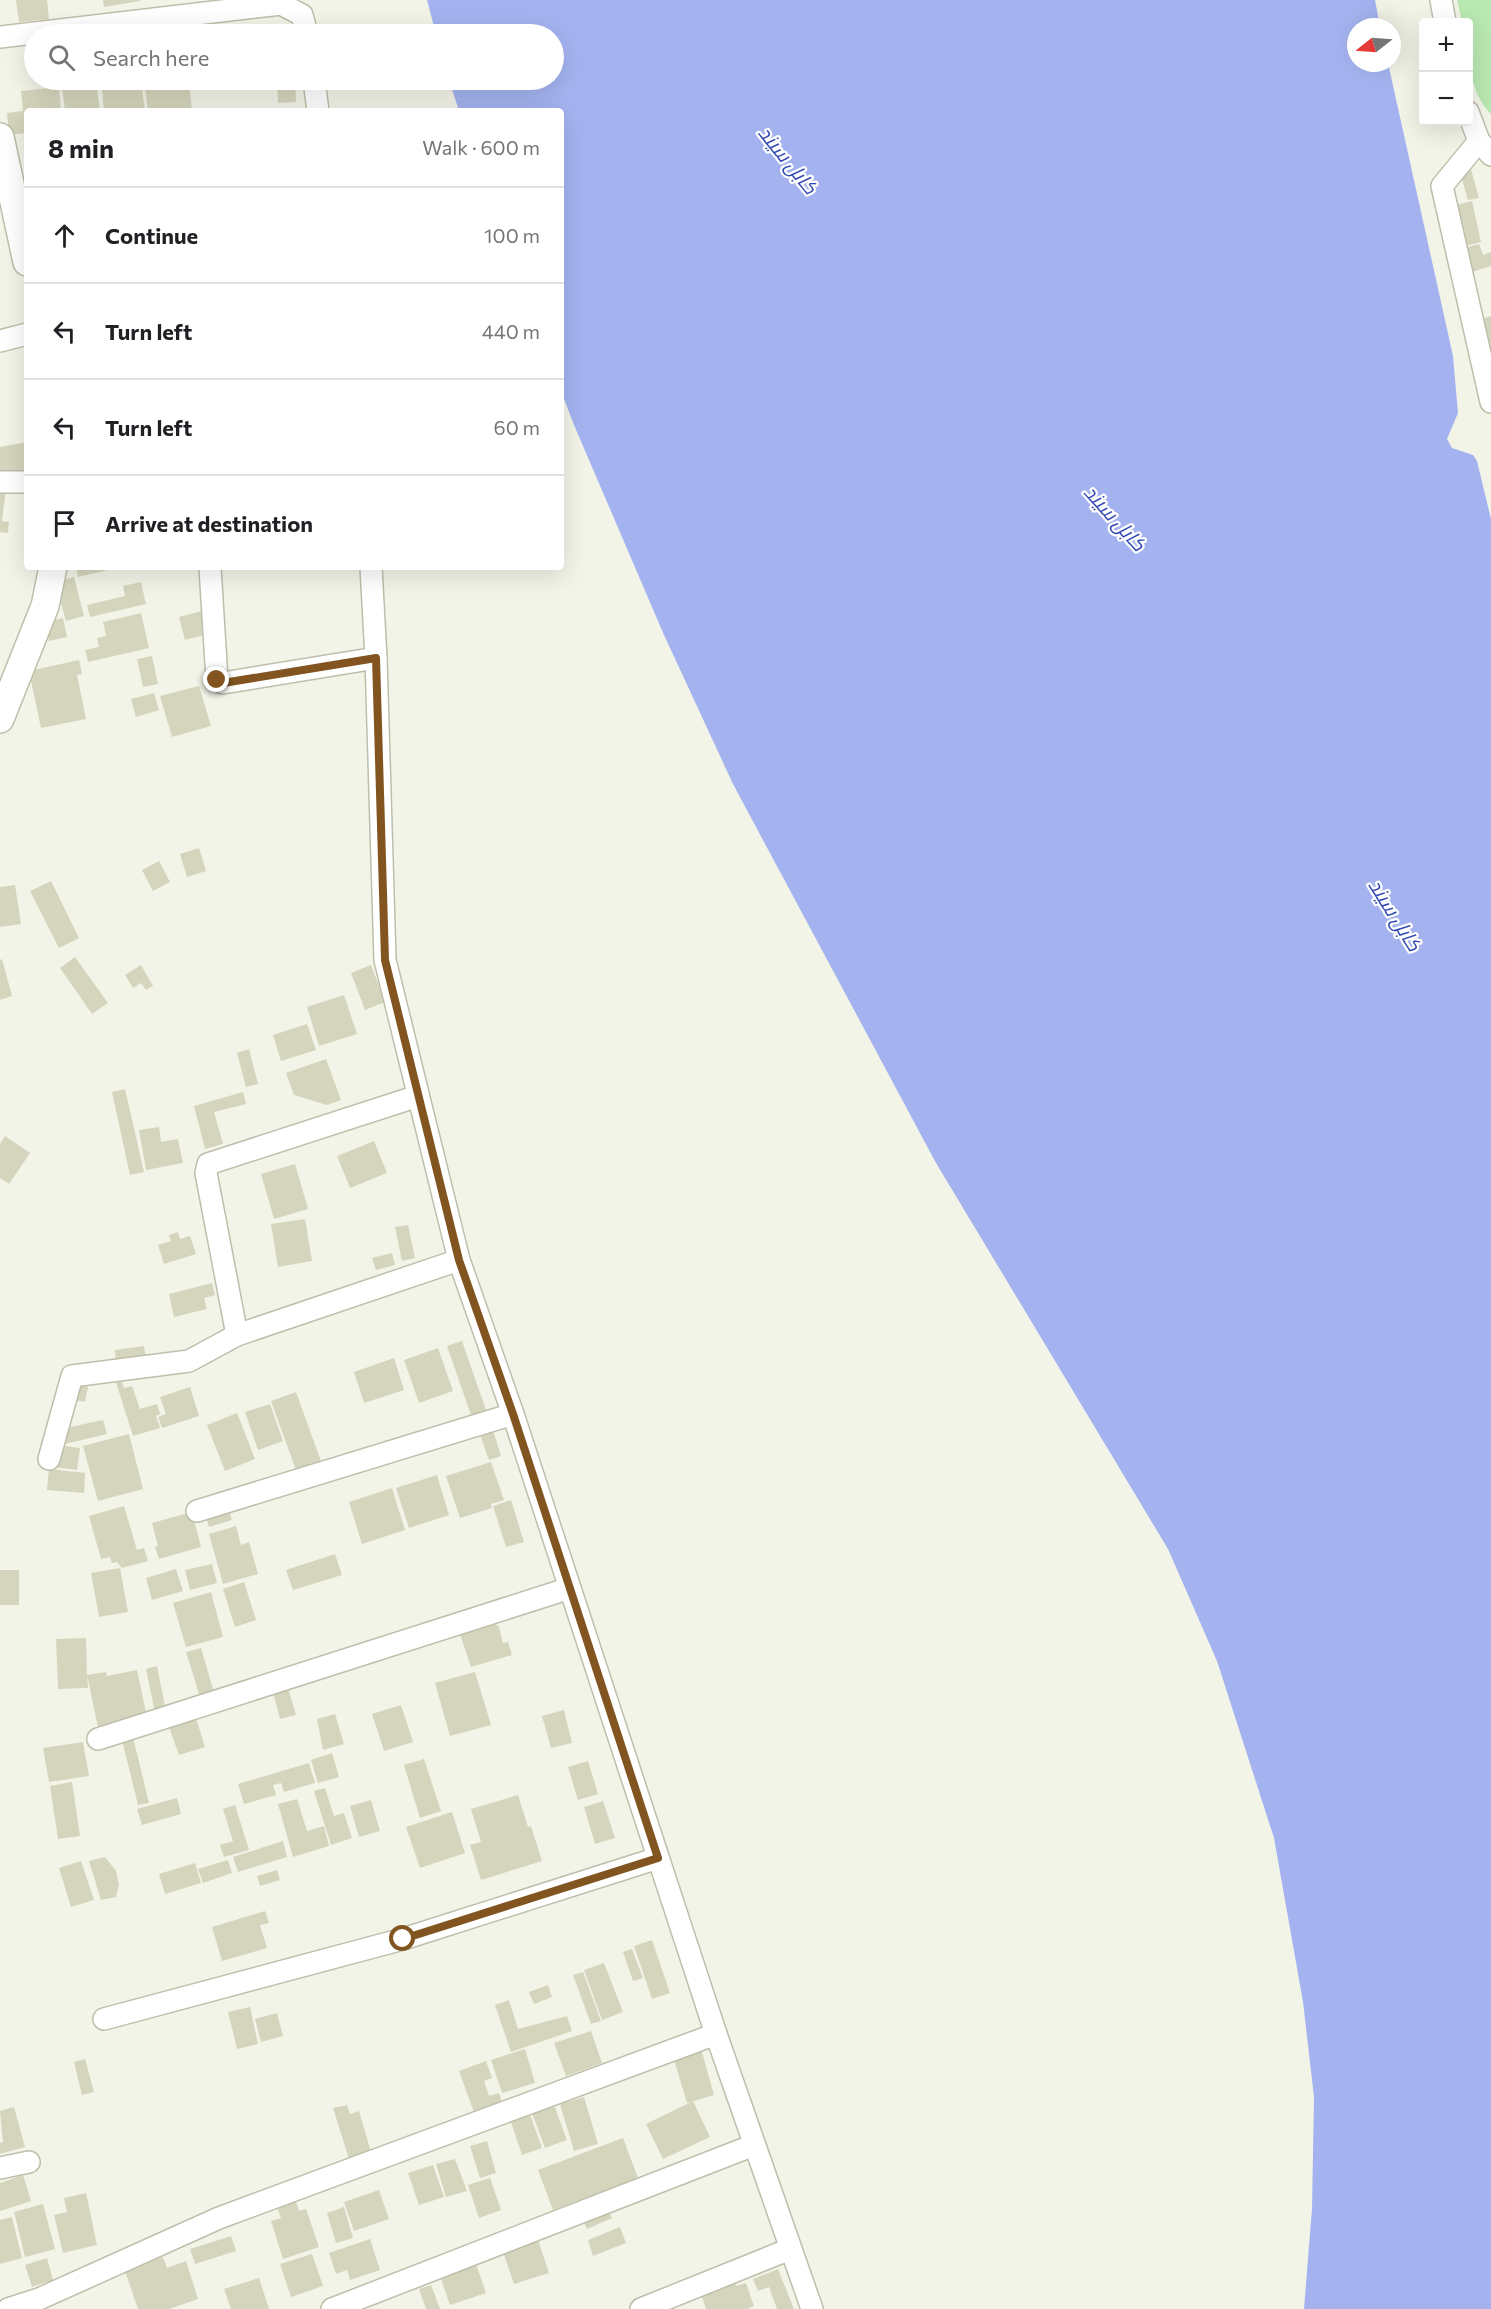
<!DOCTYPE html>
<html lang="en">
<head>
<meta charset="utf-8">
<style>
	body { margin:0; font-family:Commissioner,Cairo,sans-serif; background:#f6f6f6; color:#202124 }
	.controls { position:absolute; right:18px; top:18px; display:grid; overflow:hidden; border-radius:6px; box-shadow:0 6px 24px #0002 }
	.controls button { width:54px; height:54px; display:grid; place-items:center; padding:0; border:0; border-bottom:2px solid #e0e0e0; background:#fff; color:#202124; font:30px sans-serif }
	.compass { position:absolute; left:1347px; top:18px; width:54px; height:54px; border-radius:50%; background:#fff; box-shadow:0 6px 24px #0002; rotate:253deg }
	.stop { position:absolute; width:18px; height:18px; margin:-14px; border:4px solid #815420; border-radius:50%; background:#fff }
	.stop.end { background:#815420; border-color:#fff; box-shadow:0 2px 6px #0008 }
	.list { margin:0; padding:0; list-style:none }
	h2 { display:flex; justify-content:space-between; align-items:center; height:78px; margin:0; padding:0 24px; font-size:26px }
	h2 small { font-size:20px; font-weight:400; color:#757577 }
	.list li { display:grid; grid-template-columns:39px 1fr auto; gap:18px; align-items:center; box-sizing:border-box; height:96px; padding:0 24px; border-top:2px solid #e0e0e0 }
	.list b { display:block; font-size:22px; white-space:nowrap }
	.list em { font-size:20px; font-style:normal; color:#757577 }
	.icon { flex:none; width:33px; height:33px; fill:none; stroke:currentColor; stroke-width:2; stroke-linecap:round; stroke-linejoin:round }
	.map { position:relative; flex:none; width:1491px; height:2309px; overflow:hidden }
	.search { position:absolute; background:#fff; box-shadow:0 6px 24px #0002; left:24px; top:24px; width:540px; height:66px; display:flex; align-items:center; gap:15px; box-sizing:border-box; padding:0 21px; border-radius:33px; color:#757577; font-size:22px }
	.panel { position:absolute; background:#fff; box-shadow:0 6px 24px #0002; left:24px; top:108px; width:540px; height:462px; border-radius:6px }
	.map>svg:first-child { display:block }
	.green { fill:#b9e8b1 }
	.water { fill:#a4b3f0 }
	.building { fill:#d5d5bd }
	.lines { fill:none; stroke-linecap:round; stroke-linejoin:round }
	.minor-casing { stroke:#bebfaa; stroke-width:24 }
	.tertiary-casing { stroke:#bebfaa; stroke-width:30 }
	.minor { stroke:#fff; stroke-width:21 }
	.tertiary { stroke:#fff; stroke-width:27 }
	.route { stroke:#815420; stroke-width:8 }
	.labels { text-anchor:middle; stroke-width:4.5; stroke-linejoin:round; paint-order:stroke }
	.water-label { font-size:20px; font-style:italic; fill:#3048b3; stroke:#fff }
</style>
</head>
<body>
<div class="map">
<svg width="1491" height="2309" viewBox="0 0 1491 2309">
	<rect width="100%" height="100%" fill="#f3f4e8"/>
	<path class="green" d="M 1457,0 L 1491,0 L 1491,114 C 1468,91 1468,54 1468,22 L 1462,22 Z"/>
	<polygon class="water" points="427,0 1375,0 1380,27 1356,27 1356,63 1388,63 1453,356 1458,413 1447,439 1452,448 1473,455 1477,461 1491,519 1491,2309 1304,2309 1312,2208 1314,2097 1303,2002 1274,1838 1217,1661 1168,1549 936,1163 733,784 664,635 574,425 561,391 561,111 459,111 449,80 554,80 554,34 436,34"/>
	<g class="building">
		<polygon points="16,0 47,0 49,19 19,22"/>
		<polygon points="103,0 140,0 140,1 104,7"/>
		<polygon points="61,80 96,80 100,111 65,111"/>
		<polygon points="101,80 141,80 145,111 104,111"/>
		<polygon points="144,80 189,80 192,111 148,111"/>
		<polygon points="277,80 295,80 296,102 278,103"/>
		<polygon points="59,87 61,111 27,111 27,133 9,135 7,113 23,111 21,91"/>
		<polygon points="1470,166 1479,198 1468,200 1459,169"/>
		<polygon points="1472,201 1481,242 1465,246 1456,205"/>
		<polygon points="1479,244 1483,255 1491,252 1491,266 1472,272 1464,248"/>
		<polygon points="1491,316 1491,355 1481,319"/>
		<polygon points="27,442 27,474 0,478 0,447"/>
		<polygon points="0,488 6,489 2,521 9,522 8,533 0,532"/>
		<polygon points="76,567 112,567 112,569 78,577"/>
		<polygon points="74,577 84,616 66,621 55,582"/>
		<polygon points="141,582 146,604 90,617 87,605 125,596 123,586"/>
		<polygon points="202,611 208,634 185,640 179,617"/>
		<polygon points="141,613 149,648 88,662 85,650 99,647 97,638 106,636 103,622"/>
		<polygon points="63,618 67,637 49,641 46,622"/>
		<polygon points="152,656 158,684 143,687 137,659"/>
		<polygon points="79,660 82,674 77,675 86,719 41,728 29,671"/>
		<polygon points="199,686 211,726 172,737 160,696"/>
		<polygon points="154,693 159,710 136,717 131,699"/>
		<polygon points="199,848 206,871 187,877 180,854"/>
		<polygon points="159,861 170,882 153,891 142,870"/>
		<polygon points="51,881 79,938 59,948 30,891"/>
		<polygon points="15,885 21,924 0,927 0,887"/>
		<polygon points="75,957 108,1003 92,1014 60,968"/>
		<polygon points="2,959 12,996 0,1000 0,960"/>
		<polygon points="141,965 153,986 146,990 141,983 133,988 125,975"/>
		<polygon points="371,965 385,1002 365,1010 351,973"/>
		<polygon points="344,995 357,1034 319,1046 307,1007"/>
		<polygon points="307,1024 316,1050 281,1061 273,1035"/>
		<polygon points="249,1049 258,1084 246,1087 237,1053"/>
		<polygon points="326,1059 341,1100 327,1105 294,1095 286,1073"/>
		<polygon points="125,1089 144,1172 130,1175 112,1092"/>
		<polygon points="243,1092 246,1104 214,1112 223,1144 205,1149 194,1106"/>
		<polygon points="159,1127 161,1142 178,1139 183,1163 146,1170 139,1130"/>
		<polygon points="5,1136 30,1153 9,1184 0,1178 0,1144"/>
		<polygon points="374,1141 387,1173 350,1188 337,1156"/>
		<polygon points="295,1164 308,1209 274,1219 261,1174"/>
		<polygon points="305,1219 312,1261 278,1267 271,1224"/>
		<polygon points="408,1225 415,1258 402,1261 395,1227"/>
		<polygon points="178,1232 180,1239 190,1236 196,1254 164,1264 158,1245 171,1241 169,1235"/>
		<polygon points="392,1253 395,1265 376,1270 372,1258"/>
		<polygon points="212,1283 215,1295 204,1298 207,1309 174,1317 169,1294"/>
		<polygon points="462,1341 486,1410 471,1415 447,1346"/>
		<polygon points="144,1346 146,1359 116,1362 115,1350"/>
		<polygon points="438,1348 453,1391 419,1403 404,1360"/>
		<polygon points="394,1358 404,1390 364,1403 354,1372"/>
		<polygon points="119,1374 124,1388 132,1386 140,1409 157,1404 160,1414 156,1416 160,1428 133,1436 114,1376"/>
		<polygon points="73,1384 88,1387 85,1402 70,1399"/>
		<polygon points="190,1387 199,1416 162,1428 158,1417 166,1414 160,1397"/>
		<polygon points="296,1392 321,1461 296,1470 271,1401"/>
		<polygon points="270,1404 283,1441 258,1450 245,1412"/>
		<polygon points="237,1413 255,1459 225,1471 207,1425"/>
		<polygon points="103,1420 107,1434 65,1444 61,1429"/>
		<polygon points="492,1427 501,1456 489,1460 479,1432"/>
		<polygon points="129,1434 143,1489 98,1501 83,1446"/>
		<polygon points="58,1445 80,1448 77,1470 55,1467"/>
		<polygon points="491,1462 504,1500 491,1504 492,1508 460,1518 446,1476"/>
		<polygon points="49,1469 85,1473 84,1493 47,1490"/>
		<polygon points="437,1475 449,1515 409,1528 396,1488"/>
		<polygon points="392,1488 405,1530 362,1544 349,1502"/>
		<polygon points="511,1500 524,1542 506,1547 493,1506"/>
		<polygon points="124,1506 137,1550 144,1548 148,1561 122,1568 117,1562 112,1563 110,1557 101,1559 89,1516"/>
		<polygon points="228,1509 232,1520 209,1527 206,1517"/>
		<polygon points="192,1512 201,1547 159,1559 155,1547 158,1546 152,1523"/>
		<polygon points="236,1526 241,1545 249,1542 258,1574 223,1584 209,1534"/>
		<polygon points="335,1554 342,1575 293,1590 286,1570"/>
		<polygon points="212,1564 217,1583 190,1590 185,1570"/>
		<polygon points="120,1568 128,1612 99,1617 91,1573"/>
		<polygon points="176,1569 183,1591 152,1600 146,1578"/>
		<rect x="0" y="1570" width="19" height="35"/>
		<polygon points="244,1582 256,1620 235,1627 223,1589"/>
		<polygon points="211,1592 223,1637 186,1647 173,1603"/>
		<polygon points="492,1621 499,1627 503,1643 508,1642 512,1655 471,1667 458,1628"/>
		<polygon points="86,1638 87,1675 106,1672 107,1676 137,1670 147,1717 98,1727 87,1675 88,1688 58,1689 56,1639"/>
		<polygon points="201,1648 215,1696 201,1700 186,1652"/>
		<polygon points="157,1666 166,1711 155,1713 146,1669"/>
		<polygon points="475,1672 491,1725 450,1736 435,1683"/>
		<polygon points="288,1688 296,1715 280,1719 273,1692"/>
		<polygon points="401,1705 413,1742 384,1751 372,1714"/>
		<polygon points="564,1710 572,1743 551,1748 542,1716"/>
		<polygon points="335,1714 344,1744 323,1750 317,1719"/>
		<polygon points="196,1718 205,1747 179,1755 169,1727"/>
		<polygon points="133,1737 149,1803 138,1805 122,1740"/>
		<polygon points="83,1742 89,1776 49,1782 43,1748"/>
		<polygon points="332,1753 339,1777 318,1783 311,1760"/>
		<polygon points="424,1759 441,1811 420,1818 404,1765"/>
		<polygon points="588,1761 598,1794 578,1800 568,1767"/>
		<polygon points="309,1763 315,1783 284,1792 281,1783 273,1785 276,1795 244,1804 238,1784"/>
		<polygon points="72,1782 80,1836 58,1839 50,1786"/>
		<polygon points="325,1788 334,1816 344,1813 352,1838 331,1845 314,1791"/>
		<polygon points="518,1795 528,1827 531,1826 542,1861 481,1880 470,1845 481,1842 471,1809"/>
		<polygon points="177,1798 181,1814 142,1825 137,1809"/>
		<polygon points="297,1799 307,1831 324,1826 329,1846 293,1857 278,1804"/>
		<polygon points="371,1800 380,1831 359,1837 350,1806"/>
		<polygon points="603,1801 615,1838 595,1844 584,1807"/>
		<polygon points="235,1805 249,1850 224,1857 220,1845 233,1841 223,1809"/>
		<polygon points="452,1812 465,1853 420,1868 406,1827"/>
		<polygon points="283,1841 287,1857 238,1872 233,1857"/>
		<polygon points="105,1857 116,1871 119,1885 116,1897 101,1900 89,1861"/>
		<polygon points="228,1860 232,1873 203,1883 198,1869"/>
		<polygon points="81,1861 94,1900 71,1907 59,1868"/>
		<polygon points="195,1863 201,1883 165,1894 159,1874"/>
		<polygon points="277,1870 280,1880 260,1886 257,1876"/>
		<polygon points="265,1911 269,1923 260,1925 267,1948 222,1961 212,1927"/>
		<polygon points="652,1940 670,1993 652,1999 634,1946"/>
		<polygon points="632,1949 643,1978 633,1981 623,1952"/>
		<polygon points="604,1963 623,2012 602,2020 584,1970"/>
		<polygon points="583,1972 601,2021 591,2024 573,1975"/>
		<polygon points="548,1985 552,1997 534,2004 529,1992"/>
		<polygon points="509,2000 518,2029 567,2016 572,2031 511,2052 495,2005"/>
		<polygon points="250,2007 258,2044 237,2049 228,2012"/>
		<polygon points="277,2013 283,2036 261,2042 255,2019"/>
		<polygon points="591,2031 602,2063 566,2076 554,2043"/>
		<polygon points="700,2045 714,2095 687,2103 672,2053"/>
		<polygon points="525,2049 535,2083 502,2093 491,2060"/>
		<polygon points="85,2059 94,2092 82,2095 74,2062"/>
		<polygon points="486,2061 492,2078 484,2081 489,2096 499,2093 503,2105 475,2115 459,2071"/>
		<polygon points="584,2097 598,2144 574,2151 560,2104"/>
		<polygon points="693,2101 710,2137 663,2159 646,2124"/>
		<polygon points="347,2105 350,2114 359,2111 371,2152 349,2159 333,2108"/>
		<polygon points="554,2105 567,2140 545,2148 532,2113"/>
		<polygon points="14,2107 25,2147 0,2154 0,2143 3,2142 0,2111"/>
		<polygon points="529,2112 542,2148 522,2155 510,2119"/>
		<polygon points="623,2138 638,2178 553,2210 538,2170"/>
		<polygon points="487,2141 496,2173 480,2178 470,2146"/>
		<polygon points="455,2159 467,2191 446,2197 436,2164"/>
		<polygon points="433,2165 444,2197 419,2205 408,2173"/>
		<polygon points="23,2175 31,2201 0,2211 0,2183"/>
		<polygon points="490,2178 501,2210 479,2218 468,2185"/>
		<polygon points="379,2190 389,2219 354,2231 344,2202"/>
		<polygon points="86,2193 97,2245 63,2253 54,2215 67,2212 64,2198"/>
		<polygon points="294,2196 299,2211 306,2209 319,2247 283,2259 271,2221 281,2218 275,2202"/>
		<polygon points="43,2204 55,2249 25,2257 14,2212"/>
		<polygon points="344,2207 353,2238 336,2243 327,2213"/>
		<polygon points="607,2207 612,2218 587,2229 582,2217"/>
		<polygon points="12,2217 22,2258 0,2264 0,2220"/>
		<polygon points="620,2227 626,2243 593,2256 588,2240"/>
		<polygon points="231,2236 236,2251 195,2264 190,2249"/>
		<polygon points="370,2239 380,2270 350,2280 347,2270 336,2274 329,2253"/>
		<polygon points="538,2240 549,2273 514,2284 503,2252"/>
		<polygon points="312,2254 323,2286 291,2297 280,2264"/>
		<polygon points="163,2257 167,2268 186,2261 198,2299 169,2309 138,2309 125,2271"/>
		<polygon points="47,2258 53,2280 32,2287 25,2265"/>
		<polygon points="474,2258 486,2293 450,2305 438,2270"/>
		<polygon points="778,2269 794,2309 777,2309 769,2287 758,2291 753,2279"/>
		<polygon points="259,2278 269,2309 231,2309 224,2289"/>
		<polygon points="734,2279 736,2286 746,2283 754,2306 747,2309 706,2309 700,2291"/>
		<polygon points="431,2285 440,2309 426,2309 419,2289"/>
	</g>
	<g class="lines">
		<defs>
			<g id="minor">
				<polyline points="1441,0 1445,22"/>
				<polyline points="0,37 281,4 302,15 307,34"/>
				<polyline points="314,80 318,111"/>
				<polyline points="1468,112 1479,141"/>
				<polyline points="1491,155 1479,141 1442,186 1491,402"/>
				<polyline points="0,341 27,334"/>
				<polyline points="0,482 27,482"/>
				<polyline points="210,567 217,680 223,683 376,658"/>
				<polyline points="371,567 376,658 385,960 459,1260 513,1414 716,2034 812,2309"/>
				<polyline points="237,1335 206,1173 208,1164 418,1096"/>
				<polyline points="49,1459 72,1376 189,1361 237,1335 459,1260"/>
				<polyline points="197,1511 513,1414"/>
				<polyline points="98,1739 570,1588"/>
				<polyline points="104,2019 403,1939 658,1858"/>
				<polyline points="0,2168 29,2162"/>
				<polyline points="8,2309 39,2299 219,2218 716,2034"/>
				<polyline points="332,2309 754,2145"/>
				<polyline points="641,2309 790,2249"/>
			</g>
			<g id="tertiary">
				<polyline points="0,137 27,262"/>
				<polyline points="0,719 45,606 53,567"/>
			</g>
		</defs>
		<use href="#minor" class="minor-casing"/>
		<use href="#tertiary" class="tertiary-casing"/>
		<use href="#minor" class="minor"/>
		<use href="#tertiary" class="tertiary"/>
	</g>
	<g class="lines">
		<polyline class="route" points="217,680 223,683 376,658 385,960 459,1260 513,1414 658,1858 403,1939"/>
	</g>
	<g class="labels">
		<g class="water-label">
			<text transform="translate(788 160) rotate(51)" y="7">کابل سيند</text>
			<text transform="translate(1115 518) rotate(48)" y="7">کابل سيند</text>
			<text transform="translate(1395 915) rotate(58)" y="7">کابل سيند</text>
		</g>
	</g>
</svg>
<div class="controls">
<button>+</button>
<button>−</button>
</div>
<svg class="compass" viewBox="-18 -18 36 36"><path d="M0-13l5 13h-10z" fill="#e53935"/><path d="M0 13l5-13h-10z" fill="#757577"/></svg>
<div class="stop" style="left:403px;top:1939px"></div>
<div class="stop end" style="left:217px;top:680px"></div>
<div class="search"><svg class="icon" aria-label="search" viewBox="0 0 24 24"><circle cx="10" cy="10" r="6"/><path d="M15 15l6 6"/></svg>Search here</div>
<section class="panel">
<h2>8 min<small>Walk · 600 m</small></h2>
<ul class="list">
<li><svg class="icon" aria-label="ahead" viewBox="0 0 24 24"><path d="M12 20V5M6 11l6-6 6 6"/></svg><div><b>Continue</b></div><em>100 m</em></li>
<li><svg class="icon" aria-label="left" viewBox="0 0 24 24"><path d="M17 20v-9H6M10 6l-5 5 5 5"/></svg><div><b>Turn left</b></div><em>440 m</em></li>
<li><svg class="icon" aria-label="left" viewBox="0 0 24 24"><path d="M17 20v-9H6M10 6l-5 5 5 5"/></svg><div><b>Turn left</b></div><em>60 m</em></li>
<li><svg class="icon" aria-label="arrive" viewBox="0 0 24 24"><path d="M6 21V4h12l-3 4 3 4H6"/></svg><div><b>Arrive at destination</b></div></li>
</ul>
</section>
</div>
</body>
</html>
